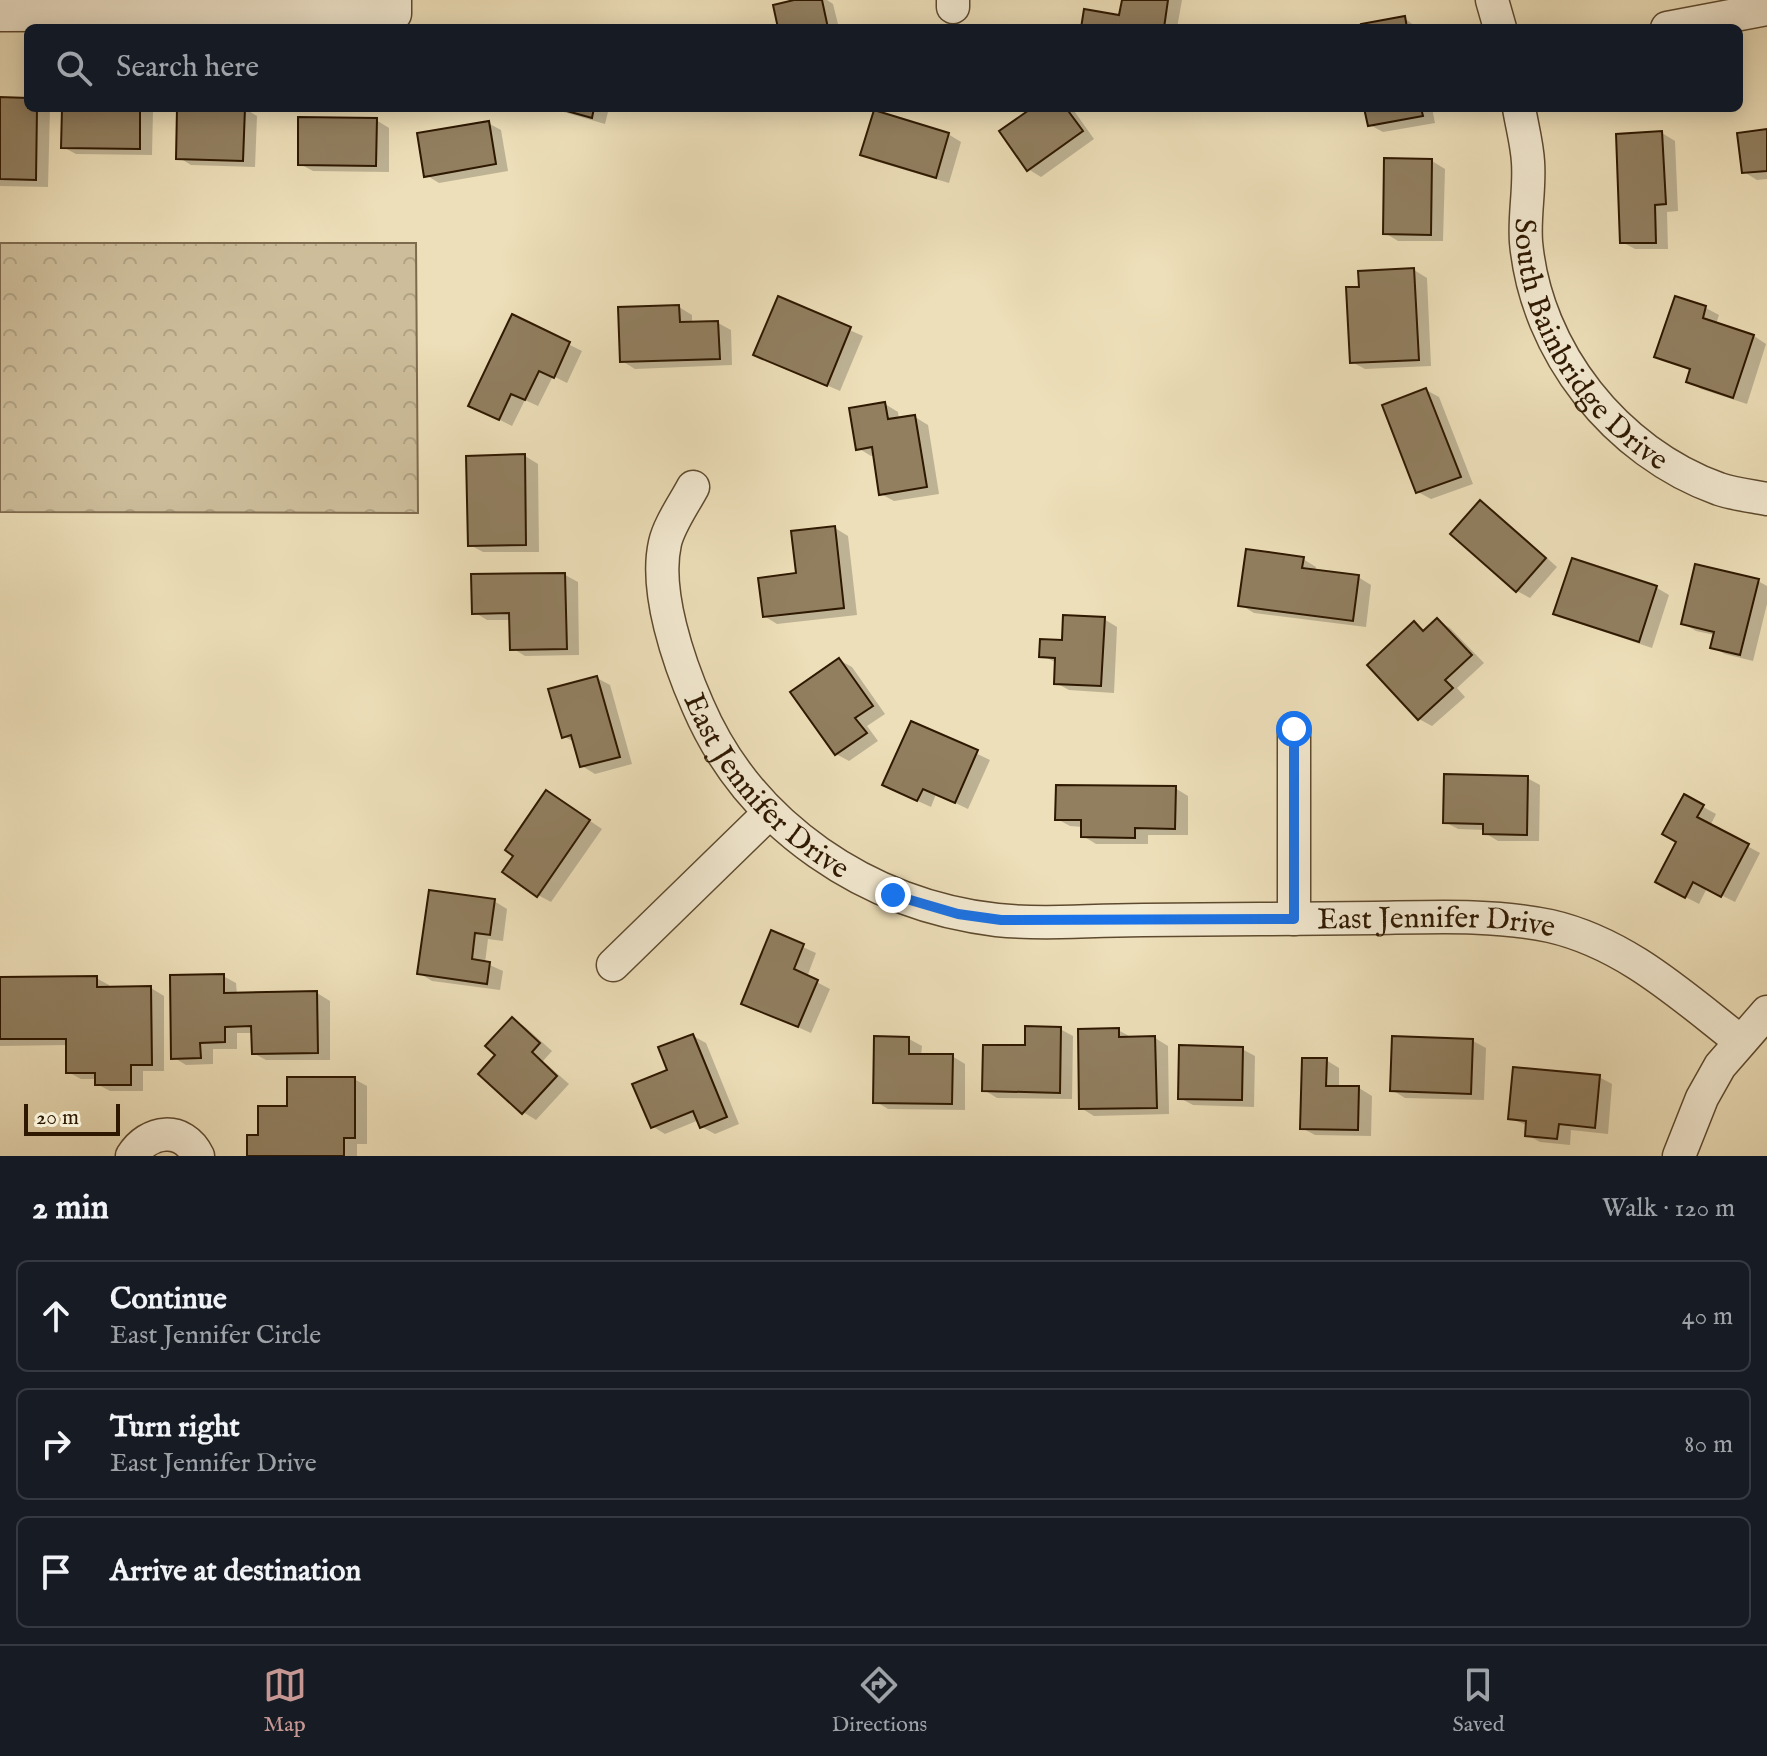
<!DOCTYPE html>
<html lang="en">
<head>
<meta charset="utf-8">
<style>
	body { margin:0; font-family:"IM FELL English",serif; background:#242831; color:#f1f3f6 }
	.scale { position:absolute; left:24px; bottom:20px; width:96px; box-sizing:border-box; padding-left:8px; border:4px solid #2e1800; border-top:0; font-size:22px; line-height:28px; white-space:nowrap; color:#2e1800; -webkit-text-stroke:6px #f3ead2; paint-order:stroke }
	.stop { position:absolute; width:24px; height:24px; margin:-18px; border:6px solid #1a73e8; border-radius:50%; background:#fff }
	.stop.end { background:#1a73e8; border-color:#fff; box-shadow:0 2px 8px #0008 }
	.list { margin:0; padding:0; list-style:none }
	h2 { display:flex; justify-content:space-between; align-items:center; height:104px; margin:0; padding:0 32px; font-size:34px }
	h2 small { font-size:26px; font-weight:400; color:#9ea1a6 }
	.list li { display:grid; grid-template-columns:52px 1fr auto; gap:24px; align-items:center; box-sizing:border-box; height:112px; margin:0 16px 16px; padding:0 16px; border:2px solid #363941; border-radius:12px }
	.list b { display:block; font-size:30px; white-space:nowrap }
	.list p { margin:0; font-size:26px; white-space:nowrap; color:#9ea1a6 }
	.list em { font-size:26px; font-style:normal; color:#9ea1a6 }
	.icon { flex:none; width:44px; height:44px; fill:none; stroke:currentColor; stroke-width:2; stroke-linecap:round; stroke-linejoin:round }
	.map { position:relative; flex:none; width:1767px; height:1156px; overflow:hidden }
	.search { position:absolute; background:#171b24; box-shadow:0 4px 20px #0003; left:24px; right:24px; top:24px; height:88px; display:flex; align-items:center; gap:20px; box-sizing:border-box; padding:0 28px; border-radius:12px; color:#9ea1a6; font-size:30px }
	.sheet { height:488px; background:#171b24 }
	nav { display:flex; justify-content:space-around; align-items:center; box-sizing:border-box; height:112px; border-top:2px solid #363941; background:#171b24; font-size:22px; color:#9ea1a6 }
	nav a { display:grid; justify-items:center; gap:4px }
	nav .on { color:#c59692 }
	.map>svg:first-child { display:block }
	.forest { fill:url(#forest-crowns); stroke:#7e6a4d; stroke-width:2 }
	.shadow { fill:#0003 }
	.building { fill:#917f60; stroke:#2e1800; stroke-width:2 }
	.lines { fill:none; stroke-linecap:round; stroke-linejoin:round }
	.minor-casing { stroke:#5e4a2e; stroke-width:35 }
	.minor { stroke:#f3ead2; stroke-width:32 }
	.route { stroke:#1a73e8; stroke-width:10 }
	.labels { text-anchor:middle; stroke-width:8; stroke-linejoin:round; paint-order:stroke }
	.street-label { font-size:30px; fill:#2e1800; stroke:#f3ead2 }
</style>
</head>
<body>
<div class="map">
<svg width="1767" height="1156" viewBox="0 0 1767 1156">
	<defs>
		<pattern id="forest-crowns" width="20" height="18" patternUnits="userSpaceOnUse" patternTransform="scale(2)"><rect width="20" height="18" fill="#cdbd9a"/><path d="M2 6a3 3 0 1 1 6 0M12 15a3 3 0 1 1 6 0" fill="none" stroke="#b0a283"/></pattern>
	</defs>
	<rect width="100%" height="100%" fill="#eddfb9"/>
	<filter id="stains"><feTurbulence type="fractalNoise" baseFrequency=".0025" numOctaves="4"/><feColorMatrix values="0 0 0 0 .2 0 0 0 0 .09 0 0 0 0 .02 0 0 0 .5 -.17"/></filter>
	<radialGradient id="worn" r=".72"><stop offset=".6" stop-color="#630" stop-opacity="0"/><stop offset="1" stop-color="#630" stop-opacity=".3"/></radialGradient>
	<polygon class="forest" points="0,243 416,243 418,513 0,512"/>
	<g class="shadow">
		<polygon points="803,0 827,0 833,4 839,28 780,28"/>
		<polygon points="1124,0 1182,0 1177,28 1083,28 1121,17"/>
		<polygon points="1404,18 1418,28 1364,28"/>
		<polygon points="0,99 28,100 28,108 50,108 48,187 0,186"/>
		<polygon points="64,108 149,108 153,110 152,155 76,154 63,147"/>
		<polygon points="179,108 244,108 257,116 255,167 191,165 178,157"/>
		<polygon points="550,108 609,108 605,124"/>
		<polygon points="1036,108 1072,108 1094,139 1041,177 1028,169"/>
		<polygon points="1366,108 1432,108 1435,123 1383,132 1370,125"/>
		<polygon points="376,120 389,128 389,172 313,171 300,164"/>
		<polygon points="488,123 501,130 508,171 439,183 426,175"/>
		<polygon points="1767,131 1767,179 1757,180 1744,172"/>
		<polygon points="1662,133 1675,141 1678,211 1667,212 1668,249 1635,249 1622,242"/>
		<polygon points="948,134 961,142 949,183 875,161 862,154"/>
		<polygon points="1432,161 1445,169 1443,241 1398,241 1385,233"/>
		<polygon points="1414,270 1427,278 1431,366 1365,369 1352,362"/>
		<polygon points="1676,298 1706,308 1719,315 1716,324 1754,336 1766,344 1747,404 1701,389 1688,381 1692,371 1657,356"/>
		<polygon points="779,299 863,336 840,391 756,354"/>
		<polygon points="679,307 692,315 692,324 718,323 731,330 732,365 635,369 622,361"/>
		<polygon points="513,317 582,351 567,383 553,376 538,406 525,400 512,426 484,412"/>
		<polygon points="1426,390 1439,397 1473,484 1431,499 1418,492"/>
		<polygon points="885,404 898,412 899,420 915,417 928,425 939,494 894,501 881,494 875,455 871,456 858,448"/>
		<polygon points="525,456 538,464 539,552 483,552 470,545"/>
		<polygon points="1481,503 1493,510 1557,567 1530,598 1517,591"/>
		<polygon points="835,528 848,536 857,615 777,624 764,616"/>
		<polygon points="1303,559 1316,567 1315,572 1358,577 1371,585 1366,627 1254,613 1241,605"/>
		<polygon points="1573,560 1657,588 1669,595 1652,648 1569,620 1556,613"/>
		<polygon points="565,575 578,582 579,655 525,656 512,648 511,620 487,620 474,612"/>
		<polygon points="1758,581 1767,586 1767,604 1753,661 1725,654 1712,647 1715,635 1696,631 1683,623"/>
		<polygon points="1104,619 1117,627 1114,693 1069,690 1056,683 1057,663 1041,655"/>
		<polygon points="1437,620 1450,628 1484,663 1457,688 1465,697 1432,726 1419,719 1414,623 1426,631"/>
		<polygon points="839,660 852,667 885,714 867,726 878,741 849,761 836,754"/>
		<polygon points="597,678 610,685 632,764 595,774 582,766 576,743 563,736"/>
		<polygon points="912,723 990,760 968,809 936,794 931,807 898,792"/>
		<polygon points="1527,778 1540,785 1539,841 1498,841 1485,833 1485,830 1458,829 1445,822"/>
		<polygon points="1175,788 1188,796 1188,835 1148,835 1148,844 1096,844 1083,836 1083,827 1070,826 1057,819"/>
		<polygon points="1685,797 1716,814 1710,826 1760,853 1735,902 1707,888 1699,904 1670,889"/>
		<polygon points="559,800 602,829 551,902 538,895 516,855"/>
		<polygon points="494,901 507,909 503,941 488,939 485,963 503,971 500,990 432,981 419,973"/>
		<polygon points="772,933 816,953 807,977 830,989 811,1033 743,1003"/>
		<polygon points="223,976 236,983 237,995 317,993 330,1001 330,1060 266,1060 253,1053 253,1033 237,1033 237,1049 213,1049 213,1064 186,1065 173,1057"/>
		<polygon points="96,978 109,985 109,989 151,988 164,996 164,1071 143,1071 143,1091 110,1091 97,1084 97,1079 81,1079 68,1072 68,1045 0,1046 0,979"/>
		<polygon points="513,1019 525,1027 552,1051 543,1061 569,1084 536,1120 523,1112 498,1055"/>
		<polygon points="1060,1029 1073,1036 1072,1099 997,1098 984,1090 1027,1047"/>
		<polygon points="1118,1030 1131,1037 1155,1038 1168,1046 1169,1114 1094,1116 1081,1108"/>
		<polygon points="693,1036 706,1043 739,1124 715,1134 702,1127 699,1120 665,1134 652,1126 669,1071"/>
		<polygon points="909,1039 922,1046 921,1056 952,1056 965,1064 965,1110 888,1109 875,1101"/>
		<polygon points="1473,1041 1486,1048 1484,1100 1405,1098 1392,1090"/>
		<polygon points="1242,1049 1255,1056 1254,1107 1193,1105 1180,1098"/>
		<polygon points="1326,1060 1339,1068 1339,1088 1359,1088 1372,1096 1371,1136 1315,1135 1302,1128"/>
		<polygon points="1599,1077 1612,1084 1608,1134 1571,1130 1570,1145 1540,1142 1527,1135 1528,1126 1510,1118"/>
		<polygon points="354,1079 367,1086 367,1144 357,1144 357,1156 249,1156 289,1108"/>
	</g>
	<g class="building">
		<polygon points="794,0 822,0 828,28 778,28 773,5"/>
		<polygon points="1122,0 1168,0 1164,28 1081,28 1084,9 1119,15"/>
		<polygon points="1405,16 1407,28 1362,28 1361,24"/>
		<polygon points="0,97 28,98 28,108 37,108 36,180 0,179"/>
		<polygon points="62,108 140,108 140,149 61,148"/>
		<polygon points="177,108 245,108 243,161 176,159"/>
		<polygon points="556,108 594,108 592,118"/>
		<polygon points="1032,108 1066,108 1083,131 1027,171 999,131"/>
		<polygon points="1364,108 1421,108 1423,116 1368,126"/>
		<polygon points="874,110 949,133 936,178 860,155"/>
		<polygon points="298,117 377,118 376,166 298,165"/>
		<polygon points="489,121 496,164 424,177 417,133"/>
		<polygon points="1767,129 1767,171 1742,173 1737,133"/>
		<polygon points="1662,131 1666,204 1655,205 1656,243 1620,243 1616,134"/>
		<polygon points="1384,158 1432,159 1431,235 1383,234"/>
		<polygon points="1414,268 1419,360 1350,363 1346,287 1359,287 1358,271"/>
		<polygon points="778,296 851,327 827,386 753,355"/>
		<polygon points="1675,296 1706,306 1703,318 1754,335 1733,398 1686,382 1690,369 1654,357"/>
		<polygon points="679,305 680,322 718,321 720,359 620,362 618,307"/>
		<polygon points="512,314 570,342 554,378 539,371 525,400 511,394 499,420 468,406"/>
		<polygon points="1426,388 1461,477 1416,493 1382,405"/>
		<polygon points="885,402 888,419 915,415 927,487 879,495 872,447 856,450 849,408"/>
		<polygon points="525,454 526,545 468,546 466,456"/>
		<polygon points="1480,500 1546,558 1516,592 1450,534"/>
		<polygon points="835,526 844,608 763,617 758,578 796,573 791,531"/>
		<polygon points="1246,549 1304,557 1302,568 1359,575 1353,621 1238,606"/>
		<polygon points="1572,558 1657,586 1639,642 1553,614"/>
		<polygon points="1695,564 1759,579 1740,655 1710,648 1714,632 1681,624"/>
		<polygon points="565,573 567,649 510,650 509,613 472,614 471,574"/>
		<polygon points="1063,615 1105,617 1101,686 1054,684 1055,658 1039,657 1040,639 1062,640"/>
		<polygon points="1437,618 1472,655 1445,680 1453,688 1418,720 1367,665 1414,621 1423,631"/>
		<polygon points="839,658 873,706 855,718 867,733 835,755 790,692"/>
		<polygon points="597,676 620,757 580,767 571,735 562,738 548,689"/>
		<polygon points="911,721 978,750 955,803 923,789 917,801 882,785"/>
		<polygon points="1444,774 1528,776 1527,835 1483,834 1483,824 1443,823"/>
		<polygon points="1056,785 1176,786 1175,829 1135,828 1135,838 1081,837 1081,820 1055,820"/>
		<polygon points="546,790 590,820 537,897 502,872 513,856 505,850"/>
		<polygon points="1684,794 1704,805 1697,817 1749,844 1721,897 1693,882 1685,898 1655,882 1676,842 1662,834"/>
		<polygon points="429,890 495,899 490,935 475,933 472,959 490,962 487,984 417,974"/>
		<polygon points="771,930 804,944 794,969 818,980 798,1027 741,1004"/>
		<polygon points="224,974 224,993 317,991 318,1053 252,1054 251,1026 225,1027 225,1042 200,1043 201,1058 171,1059 170,975"/>
		<polygon points="97,976 97,987 151,986 152,1065 131,1065 131,1085 95,1085 95,1073 66,1073 66,1039 0,1039 0,977"/>
		<polygon points="512,1017 540,1043 532,1052 557,1076 522,1114 478,1074 495,1055 485,1046"/>
		<polygon points="1025,1026 1061,1027 1060,1093 982,1091 983,1045 1025,1045"/>
		<polygon points="1119,1028 1119,1037 1155,1036 1157,1108 1079,1109 1078,1029"/>
		<polygon points="693,1034 727,1117 700,1128 693,1111 651,1128 632,1084 667,1070 658,1047"/>
		<polygon points="874,1036 909,1037 909,1054 953,1054 952,1104 873,1103"/>
		<polygon points="1392,1036 1473,1039 1471,1094 1390,1091"/>
		<polygon points="1179,1045 1243,1047 1242,1100 1178,1099"/>
		<polygon points="1302,1058 1327,1058 1326,1086 1359,1086 1358,1130 1300,1129"/>
		<polygon points="1513,1067 1600,1075 1595,1128 1559,1124 1557,1139 1525,1136 1526,1121 1508,1119"/>
		<polygon points="287,1077 355,1077 355,1138 344,1138 344,1156 247,1156 247,1135 258,1135 258,1106 287,1106"/>
	</g>
	<g class="lines">
		<defs>
			<g id="minor">
				<polyline points="1492,0 1500,28"/>
				<polyline points="953,7 953,0"/>
				<polyline points="0,15 395,14 395,0"/>
				<polyline points="1667,28 1767,9"/>
				<path id="s1" d="M 1519,108 C 1522,126 1527,144 1528,162 C 1530,189 1524,215 1526,242 C 1536,352 1616,452 1719,489 C 1734,494 1751,496 1767,499"/>
				<path id="s2" d="M 693,487 C 684,504 669,525 665,543 C 654,591 679,663 698,706 C 750,827 868,905 997,920 C 1045,925 1096,920 1144,920 C 1221,919 1298,919 1375,918 C 1433,917 1493,914 1550,926 C 1625,943 1681,995 1740,1041"/>
				<polyline points="1294,729 1294,919"/>
				<polyline points="613,965 769,813"/>
				<path d="M 132,1156 C 148,1130 183,1125 198,1156"/>
				<polyline points="1679,1156 1702,1098 1720,1066 1767,1012"/>
			</g>
		</defs>
		<use href="#minor" class="minor-casing"/>
		<use href="#minor" class="minor"/>
	</g>
	<g class="lines">
		<polyline class="route" points="893,895 958,914 1001,920 1294,919 1294,729"/>
	</g>
	<g class="labels">
		<g class="street-label">
			<text dy="10" stroke="none"><textPath href="#s1" startOffset="258">South Bainbridge Drive</textPath></text>
			<text dy="10" stroke="none"><textPath href="#s2" startOffset="338">East Jennifer Drive</textPath></text>
			<text dy="10" stroke="none"><textPath href="#s2" startOffset="1056">East Jennifer Drive</textPath></text>
		</g>
	</g>
	<rect width="100%" height="100%" filter="url(#stains)"/>
	<rect width="100%" height="100%" fill="url(#worn)"/>
</svg>
<div class="scale">20 m</div>
<div class="stop" style="left:1294px;top:729px"></div>
<div class="stop end" style="left:893px;top:895px"></div>
<div class="search"><svg class="icon" aria-label="search" viewBox="0 0 24 24"><circle cx="10" cy="10" r="6"/><path d="M15 15l6 6"/></svg>Search here</div>
</div>
<section class="sheet">
<h2>2 min<small>Walk · 120 m</small></h2>
<ul class="list">
<li><svg class="icon" aria-label="ahead" viewBox="0 0 24 24"><path d="M12 20V5M6 11l6-6 6 6"/></svg><div><b>Continue</b><p>East Jennifer Circle</p></div><em>40 m</em></li>
<li><svg class="icon" aria-label="right" viewBox="0 0 24 24"><path d="M7 20v-9h11M14 6l5 5-5 5"/></svg><div><b>Turn right</b><p>East Jennifer Drive</p></div><em>80 m</em></li>
<li><svg class="icon" aria-label="arrive" viewBox="0 0 24 24"><path d="M6 21V4h12l-3 4 3 4H6"/></svg><div><b>Arrive at destination</b></div></li>
</ul>
</section>
<nav>
<a class="on"><svg class="icon" aria-label="map" viewBox="0 0 24 24"><path d="M3 6l6-2 6 2 6-2v14l-6 2-6-2-6 2zM9 4v14M15 6v14"/></svg>Map</a>
<a><svg class="icon" aria-label="directions" viewBox="0 0 24 24"><path d="M12 3l9 9-9 9-9-9zM9 14v-3h6M13 9l2 2-2 2"/></svg>Directions</a>
<a><svg class="icon" aria-label="saved" viewBox="0 0 24 24"><path d="M7 4h10v16l-5-4-5 4z"/></svg>Saved</a>
</nav>
</body>
</html>
